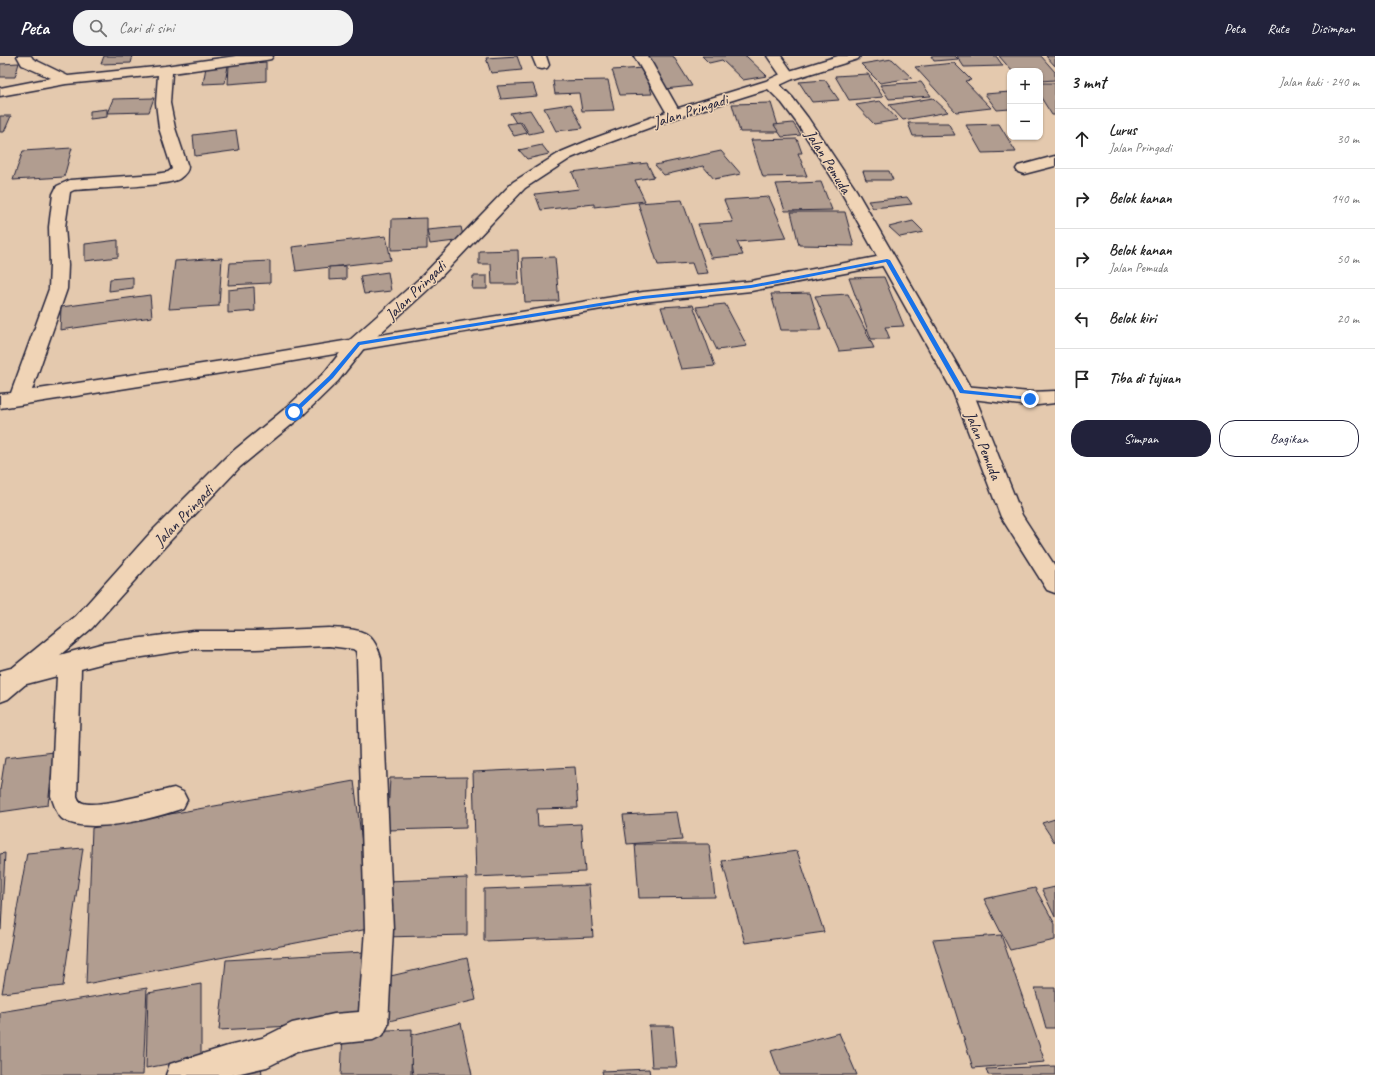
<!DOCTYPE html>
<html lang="id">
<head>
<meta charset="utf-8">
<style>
	body { margin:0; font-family:Caveat,sans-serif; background:#f2f2f2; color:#222 }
	.controls { position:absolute; right:12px; top:12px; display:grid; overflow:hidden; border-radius:8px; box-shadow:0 1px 3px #0004 }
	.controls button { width:36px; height:36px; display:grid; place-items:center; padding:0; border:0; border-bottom:1px solid #e0e0e0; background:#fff; color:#222; font:20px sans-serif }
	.stop { position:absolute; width:12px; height:12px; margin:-9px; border:3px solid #1a73e8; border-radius:50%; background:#fff }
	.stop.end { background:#1a73e8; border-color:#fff; box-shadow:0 1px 4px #0008 }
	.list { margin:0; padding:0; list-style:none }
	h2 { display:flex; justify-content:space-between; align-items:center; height:52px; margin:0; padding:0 16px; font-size:17px }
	h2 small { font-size:13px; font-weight:400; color:#767676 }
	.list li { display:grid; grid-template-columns:26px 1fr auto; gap:12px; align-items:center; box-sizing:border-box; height:60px; padding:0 16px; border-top:1px solid #e0e0e0 }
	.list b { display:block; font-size:15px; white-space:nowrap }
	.list p { margin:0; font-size:13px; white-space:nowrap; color:#767676 }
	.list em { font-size:13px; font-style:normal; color:#767676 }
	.actions { display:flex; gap:8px; padding:12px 16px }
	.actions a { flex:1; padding:9px 0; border:1px solid #22223b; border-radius:16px; text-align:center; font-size:14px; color:#22223b }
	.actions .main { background:#22223b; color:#fff }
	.icon { flex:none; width:22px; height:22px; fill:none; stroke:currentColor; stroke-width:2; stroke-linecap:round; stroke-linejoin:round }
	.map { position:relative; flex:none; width:1055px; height:1019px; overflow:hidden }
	header { display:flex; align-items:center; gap:24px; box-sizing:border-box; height:56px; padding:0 20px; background:#22223b; color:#fff }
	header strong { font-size:19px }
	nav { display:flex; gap:22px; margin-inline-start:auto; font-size:14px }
	.search { width:280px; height:36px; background:#f2f2f2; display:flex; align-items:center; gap:10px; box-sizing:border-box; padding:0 14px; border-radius:16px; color:#767676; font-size:15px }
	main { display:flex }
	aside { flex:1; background:#fff }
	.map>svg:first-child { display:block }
	.building { fill:#b19d90; stroke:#22223b }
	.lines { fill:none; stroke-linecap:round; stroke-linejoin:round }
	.minor-casing { stroke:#22223b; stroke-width:3 }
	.tertiary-casing { stroke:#22223b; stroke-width:3 }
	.minor { fill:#f0d4b6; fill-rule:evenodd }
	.tertiary { fill:#f0d4b6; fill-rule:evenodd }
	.route { fill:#1a73e8 }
	.labels { text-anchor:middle; stroke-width:3; stroke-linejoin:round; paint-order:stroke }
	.street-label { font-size:16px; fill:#22223b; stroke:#f0d4b6 }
</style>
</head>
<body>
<header>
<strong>Peta</strong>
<div class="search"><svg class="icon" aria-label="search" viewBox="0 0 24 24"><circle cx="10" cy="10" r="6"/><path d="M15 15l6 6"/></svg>Cari di sini</div>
<nav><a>Peta</a><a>Rute</a><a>Disimpan</a></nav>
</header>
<main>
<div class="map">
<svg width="1055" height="1019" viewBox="0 0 1055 1019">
	<rect width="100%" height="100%" fill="#e4c9ae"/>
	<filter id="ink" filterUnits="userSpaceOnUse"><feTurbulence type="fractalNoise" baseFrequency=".025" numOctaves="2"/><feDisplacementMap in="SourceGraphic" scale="8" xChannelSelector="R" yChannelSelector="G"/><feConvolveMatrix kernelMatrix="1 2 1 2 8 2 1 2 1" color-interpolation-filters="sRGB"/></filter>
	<g filter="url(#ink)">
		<g class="building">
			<polygon points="104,0 133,0 131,7 101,8"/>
			<polygon points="517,0 522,14 491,17 486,2"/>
			<polygon points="647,0 673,0 692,30 665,33"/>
			<polygon points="702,0 746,0 767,20 743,24 722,4 709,7"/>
			<polygon points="931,0 955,0 958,3 934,5"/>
			<polygon points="957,0 996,0 1003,10 964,11"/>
			<polygon points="999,0 1041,0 1055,16 1055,24 1040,25 1040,15 1012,15"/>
			<polygon points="1046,0 1055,0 1055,10"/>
			<polygon points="892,3 912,22 880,27 861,8"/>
			<polygon points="266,6 266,25 228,28 229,9"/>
			<polygon points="19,7 15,21 0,21 0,8"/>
			<polygon points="954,7 971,24 965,25 991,52 956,56 915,11"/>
			<polygon points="228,10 225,27 203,28 206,11"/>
			<polygon points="644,12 652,38 620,39 612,14"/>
			<polygon points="868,18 883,41 849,44 835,20"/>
			<polygon points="608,24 614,54 582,55 579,37 555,38 553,25"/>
			<polygon points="825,24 839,44 812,46 799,26"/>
			<polygon points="921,26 931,40 889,43 880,29"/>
			<polygon points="1040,27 1055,27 1055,59 1052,59 1040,40"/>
			<polygon points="533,28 537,40 501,43 497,30"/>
			<polygon points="1010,36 1010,53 997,54 985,38"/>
			<polygon points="154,42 149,56 107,57 113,43"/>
			<polygon points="933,42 948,56 903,64 889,49"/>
			<polygon points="880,45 898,64 874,68 856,49"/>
			<polygon points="771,47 780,76 740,76 732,48"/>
			<polygon points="571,48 583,72 556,75 544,52"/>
			<polygon points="107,53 107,61 90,63 90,55"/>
			<polygon points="530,54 543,75 529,78 522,66 516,67 510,57"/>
			<polygon points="0,60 11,60 4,76 0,76"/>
			<polygon points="520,66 527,77 514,80 507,68"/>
			<polygon points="793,67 801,79 782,81 774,69"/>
			<polygon points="908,67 948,67 955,79 913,80"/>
			<polygon points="999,68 1016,96 982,97 966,69"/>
			<polygon points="236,74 239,94 195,100 193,79"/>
			<polygon points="797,83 802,97 798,97 807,120 763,121 751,84"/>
			<polygon points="542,89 549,98 527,103 519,94"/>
			<polygon points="72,92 64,121 13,124 23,95"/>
			<polygon points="721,95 741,118 714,123 703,110 664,119 655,109"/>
			<polygon points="647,107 654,121 635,124 645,145 594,151 594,148 541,154 535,138 579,133 572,116"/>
			<polygon points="863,115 889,115 893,124 866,124"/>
			<polygon points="821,126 832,154 785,155 776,128"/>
			<polygon points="769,141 787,182 737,186 743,199 711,202 698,168 733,166 724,144"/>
			<polygon points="907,141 912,148 873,152 868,145"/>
			<polygon points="682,144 708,217 696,218 692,207 658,209 638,147"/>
			<polygon points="791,156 845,156 854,190 799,189"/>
			<polygon points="427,162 427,193 391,194 392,163"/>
			<polygon points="913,165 924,176 900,181 889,171"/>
			<polygon points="461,171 464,184 430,188 427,174"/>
			<polygon points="386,180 391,204 296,215 292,191"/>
			<polygon points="118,184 118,201 85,205 85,188"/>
			<polygon points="518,194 519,228 492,228 491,208 479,208 479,195"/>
			<polygon points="555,201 559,245 525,246 522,202"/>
			<polygon points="222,202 219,250 169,253 175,205"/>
			<polygon points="270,205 270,227 228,229 230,207"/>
			<polygon points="346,210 346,223 329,224 329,211"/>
			<polygon points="388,216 391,235 364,238 360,220"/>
			<polygon points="473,220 487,220 487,233 472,233"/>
			<polygon points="133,221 133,232 109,235 110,223"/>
			<polygon points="884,221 904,270 885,271 890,283 871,283 849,222"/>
			<polygon points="254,231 255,255 228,257 228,234"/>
			<polygon points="810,237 821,274 781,274 771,238"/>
			<polygon points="848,238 874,292 839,295 815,240"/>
			<polygon points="150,239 152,261 60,274 61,251"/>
			<polygon points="725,248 747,290 717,294 696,251"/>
			<polygon points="693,249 715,310 681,313 661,251"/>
			<polygon points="54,696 48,749 0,756 0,734 5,702"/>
			<polygon points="575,711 578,752 537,753 538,770 581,768 585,816 476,821 473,716"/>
			<polygon points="467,721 466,772 387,774 390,722"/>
			<polygon points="354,725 373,872 86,928 92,772"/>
			<polygon points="677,756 682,784 627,788 623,759"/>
			<polygon points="1055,763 1055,787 1042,767"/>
			<polygon points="635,788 709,788 715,841 639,842"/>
			<polygon points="83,792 63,930 2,937 27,797"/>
			<polygon points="797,795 824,876 745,887 722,805"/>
			<polygon points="5,797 1,874 0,874 0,798"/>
			<polygon points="467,822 467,879 384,881 387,825"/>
			<polygon points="589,829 593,881 484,885 484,833"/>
			<polygon points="1055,831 1055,861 1042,834"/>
			<polygon points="1035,832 1055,868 1055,884 1010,894 984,843"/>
			<polygon points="1001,879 1045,1006 973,1012 933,884"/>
			<polygon points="364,896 362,966 219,974 226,904"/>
			<polygon points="467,902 476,944 385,966 378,923"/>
			<polygon points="201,928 201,1002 146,1012 148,937"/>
			<polygon points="147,932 143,1019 0,1019 0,956"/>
			<polygon points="1035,932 1055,932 1055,972 1046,972"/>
			<polygon points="461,967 472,1019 413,1019 407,980"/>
			<polygon points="649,970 673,970 677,1011 652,1011"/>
			<polygon points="412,973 411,1019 341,1019 343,976"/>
			<polygon points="839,977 857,1019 780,1019 771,995"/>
			<polygon points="261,1009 262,1019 221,1019"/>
			<polygon points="1055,1010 1055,1019 988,1019 986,1013"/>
			<polygon points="649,1013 650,1019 603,1019 602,1015"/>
		</g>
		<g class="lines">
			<defs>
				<g id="minor">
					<path d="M 17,0 L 31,0 L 33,3 L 68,20 L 165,10 L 236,0 L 273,0 L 271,3 L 266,4 L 172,17 L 170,47 L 175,72 L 188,111 C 188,116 183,120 179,123 C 165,131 94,132 74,134 L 70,136 L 65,171 L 68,209 L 67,233 L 32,334 L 222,305 L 643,236 L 751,225 L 887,199 L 893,200 L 896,204 L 893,208 L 887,209 L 751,235 L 643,246 L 222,317 L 0,352 L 0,338 L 11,337 L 49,233 L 50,209 L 49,171 L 53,138 L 57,130 L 70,124 L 156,118 L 168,116 L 172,113 L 159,72 L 156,47 L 158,19 L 66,28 L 0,40 L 0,32 L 51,22 L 22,9 Z"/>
					<polygon points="532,0 546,0 549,9 547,12 542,13 537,12"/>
					<polygon points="634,0 648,0 681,58 679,61 674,62 669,61"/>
					<polygon points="767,0 781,0 795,20 793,23 788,24 783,23"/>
					<polygon points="1055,100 1055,110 1024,118 1018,116 1016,113 1018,110"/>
					<polygon points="963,330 1030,336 1055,335 1055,347 1030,350 956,341 953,336 956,331"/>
					<path d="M 329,572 C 358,574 372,571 381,602 L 393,873 L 388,969 L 383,979 L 373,984 L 334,988 L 297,996 L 267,1011 L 232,1019 L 166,1019 L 170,1008 L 228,990 L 262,982 L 292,967 L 334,958 L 359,956 L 365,873 L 357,602 L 356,595 L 353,593 L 329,590 L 256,593 L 194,593 L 104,607 L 81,613 L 77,740 C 78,743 79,746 83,747 C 99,752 155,736 174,732 L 183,736 L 187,744 L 183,752 C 157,762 89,779 64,764 C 57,760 54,748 51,740 L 57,620 L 0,635 L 0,615 L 104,587 L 194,575 L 256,575 Z"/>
				</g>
				<polygon id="tertiary" points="838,0 860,0 858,3 793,23 780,29 792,41 808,62 856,134 973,336 1022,459 1055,510 1055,537 1047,534 1001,461 953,336 840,134 797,67 782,47 768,33 679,61 602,89 571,102 525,132 432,230 365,291 338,325 301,361 240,411 169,486 92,572 8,643 0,646 0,622 76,560 153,474 226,401 287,351 324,317 351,283 420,222 513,126 561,96 592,83 669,55 766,25 783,17"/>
			</defs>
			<use href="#minor" class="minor-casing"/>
			<use href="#tertiary" class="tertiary-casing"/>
			<use href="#minor" class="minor"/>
			<use href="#tertiary" class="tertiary"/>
		</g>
	</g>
	<polygon class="route" points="887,203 890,204 964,334 1030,341 1032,342 1032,344 960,337 886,206 751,232 643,243 360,289 333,322 296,357 291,356 329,320 358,286 643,240 751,229"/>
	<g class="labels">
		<g class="street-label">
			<text transform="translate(690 54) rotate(-18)" y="6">Jalan Pringadi</text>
			<text transform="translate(829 105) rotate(58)" y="6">Jalan Pemuda</text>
			<text transform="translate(415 234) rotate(-44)" y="6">Jalan Pringadi</text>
			<text transform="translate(984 389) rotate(68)" y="6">Jalan Pemuda</text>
			<text transform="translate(183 459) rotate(-46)" y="6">Jalan Pringadi</text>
		</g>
	</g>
</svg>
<div class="controls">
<button>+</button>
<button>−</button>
</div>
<div class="stop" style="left:294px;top:356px"></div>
<div class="stop end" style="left:1030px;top:343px"></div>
</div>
<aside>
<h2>3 mnt<small>Jalan kaki · 240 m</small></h2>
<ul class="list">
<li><svg class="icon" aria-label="ahead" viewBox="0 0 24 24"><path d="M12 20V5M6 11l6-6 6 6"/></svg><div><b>Lurus</b><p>Jalan Pringadi</p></div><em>30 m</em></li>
<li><svg class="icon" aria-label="right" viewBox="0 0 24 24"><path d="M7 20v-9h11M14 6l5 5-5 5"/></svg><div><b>Belok kanan</b></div><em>140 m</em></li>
<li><svg class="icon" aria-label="right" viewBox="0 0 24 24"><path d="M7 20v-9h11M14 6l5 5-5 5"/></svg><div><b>Belok kanan</b><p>Jalan Pemuda</p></div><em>50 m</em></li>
<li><svg class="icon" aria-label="left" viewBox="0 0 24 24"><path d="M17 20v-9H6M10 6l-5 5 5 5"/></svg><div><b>Belok kiri</b></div><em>20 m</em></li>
<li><svg class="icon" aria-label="arrive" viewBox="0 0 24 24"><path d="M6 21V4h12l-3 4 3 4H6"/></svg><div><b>Tiba di tujuan</b></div></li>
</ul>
<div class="actions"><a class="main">Simpan</a><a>Bagikan</a></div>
</aside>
</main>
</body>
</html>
